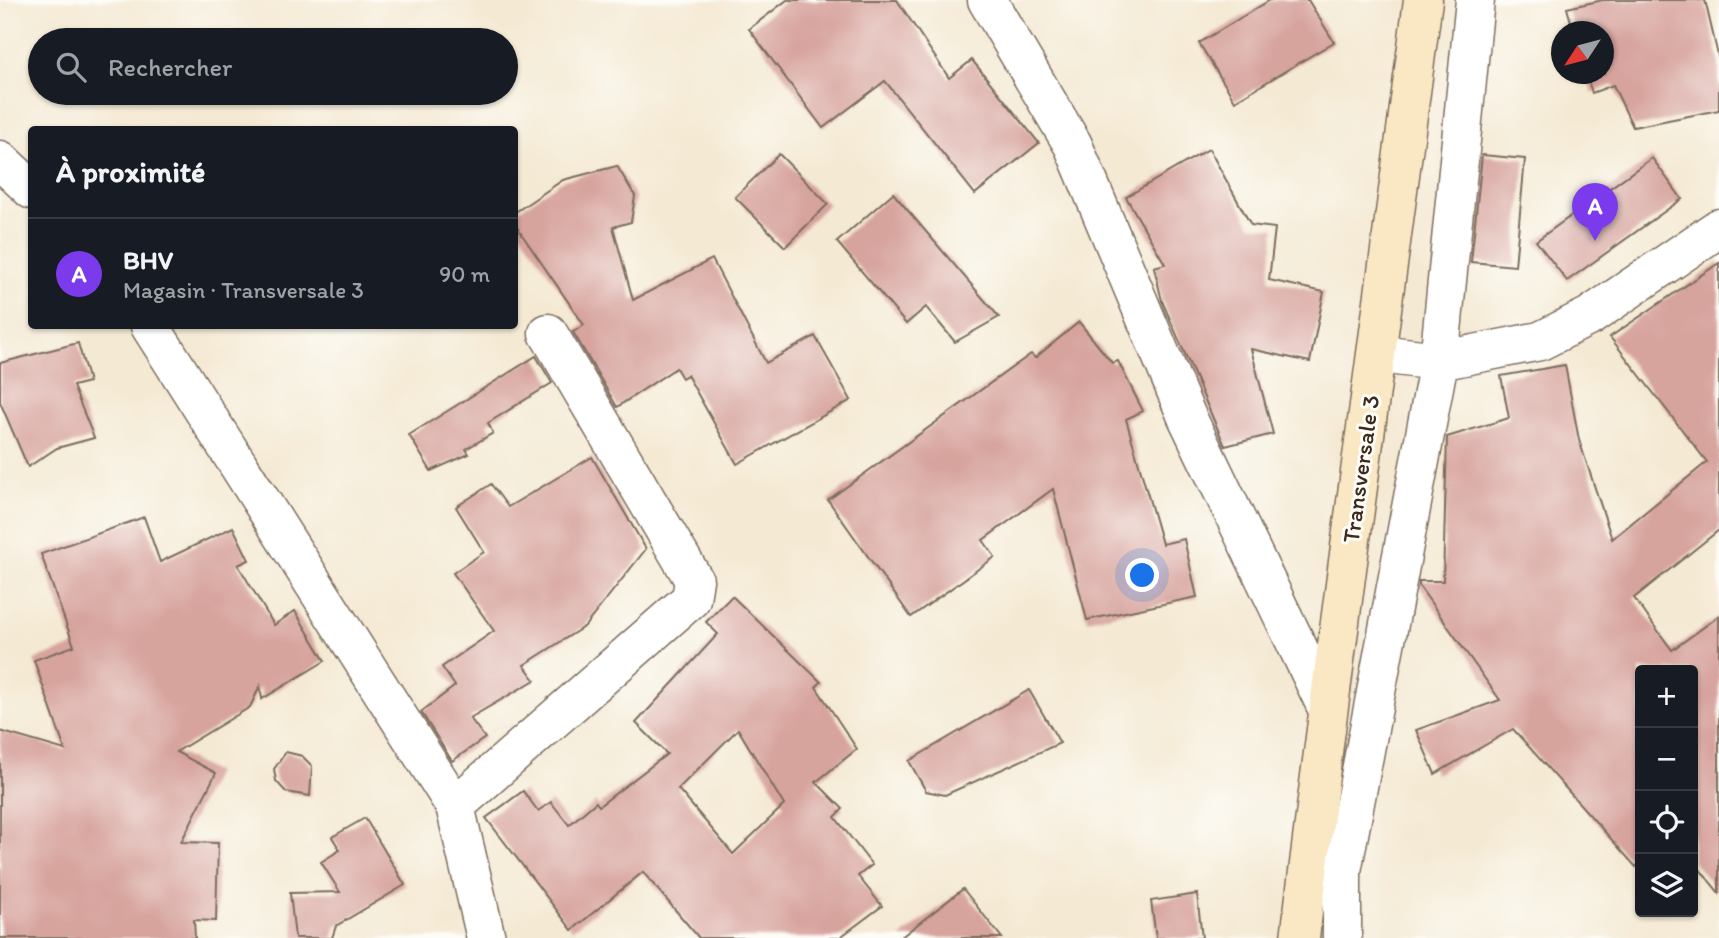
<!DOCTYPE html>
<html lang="fr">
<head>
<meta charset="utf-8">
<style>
	body { margin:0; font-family:Itim,sans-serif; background:#242831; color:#f1f3f6 }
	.controls { position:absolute; right:21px; bottom:21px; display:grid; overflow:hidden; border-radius:7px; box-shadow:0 2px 5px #0004 }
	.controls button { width:63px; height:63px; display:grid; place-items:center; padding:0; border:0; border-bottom:2px solid #363941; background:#171b24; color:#f1f3f6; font:35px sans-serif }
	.compass { position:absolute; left:1551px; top:21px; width:63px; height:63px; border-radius:50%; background:#171b24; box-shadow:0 2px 5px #0004; rotate:234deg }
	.you { position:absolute; left:1143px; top:576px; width:24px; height:24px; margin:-18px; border:5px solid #fff; border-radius:50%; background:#1a73e8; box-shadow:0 0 0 10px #1a73e833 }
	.badge { display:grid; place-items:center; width:46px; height:46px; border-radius:50%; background:#7c3aed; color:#fff; font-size:23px; font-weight:700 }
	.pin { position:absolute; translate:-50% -58px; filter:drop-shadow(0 2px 4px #0008) }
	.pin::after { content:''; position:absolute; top:37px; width:24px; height:21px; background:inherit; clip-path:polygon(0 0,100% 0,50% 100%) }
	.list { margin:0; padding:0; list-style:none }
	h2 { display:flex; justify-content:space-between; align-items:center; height:91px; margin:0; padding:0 28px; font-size:30px }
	h2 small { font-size:23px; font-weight:400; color:#9ea1a6 }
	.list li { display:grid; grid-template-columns:46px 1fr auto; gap:21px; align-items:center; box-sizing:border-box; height:112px; padding:0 28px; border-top:2px solid #363941 }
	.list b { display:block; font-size:26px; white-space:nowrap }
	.list p { margin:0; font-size:23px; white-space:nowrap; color:#9ea1a6 }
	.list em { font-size:23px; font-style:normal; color:#9ea1a6 }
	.icon { flex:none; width:38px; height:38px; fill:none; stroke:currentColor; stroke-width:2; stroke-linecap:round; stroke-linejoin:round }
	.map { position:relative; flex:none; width:1719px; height:938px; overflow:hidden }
	.search { position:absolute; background:#171b24; box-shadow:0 2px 5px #0004; left:28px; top:28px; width:490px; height:77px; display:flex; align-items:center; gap:18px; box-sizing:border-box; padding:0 24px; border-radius:38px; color:#9ea1a6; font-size:26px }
	.panel { position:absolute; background:#171b24; box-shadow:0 2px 5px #0004; left:28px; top:126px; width:490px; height:203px; border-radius:7px }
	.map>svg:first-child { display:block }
	.building { fill:#d7a39d; fill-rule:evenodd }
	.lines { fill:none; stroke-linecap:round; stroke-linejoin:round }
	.street-casing { stroke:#7c6d5d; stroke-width:41 }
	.secondary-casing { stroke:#7c6d5d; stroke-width:41 }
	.street { stroke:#fff; stroke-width:38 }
	.secondary { stroke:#fae7c3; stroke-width:38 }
	.labels { text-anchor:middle; stroke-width:6; stroke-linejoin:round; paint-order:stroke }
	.street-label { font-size:24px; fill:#3b2a1e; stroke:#fdfcf7 }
</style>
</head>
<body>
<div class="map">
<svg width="1719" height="938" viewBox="0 0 1719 938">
	<rect width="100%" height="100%" fill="#fdfcf7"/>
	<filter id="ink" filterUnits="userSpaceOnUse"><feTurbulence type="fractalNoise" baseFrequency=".0143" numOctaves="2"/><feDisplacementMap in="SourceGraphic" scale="14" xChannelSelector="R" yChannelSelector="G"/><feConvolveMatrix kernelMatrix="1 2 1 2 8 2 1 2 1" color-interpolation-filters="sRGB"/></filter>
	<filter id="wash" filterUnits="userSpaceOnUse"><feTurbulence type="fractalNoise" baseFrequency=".00686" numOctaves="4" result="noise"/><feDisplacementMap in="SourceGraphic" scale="28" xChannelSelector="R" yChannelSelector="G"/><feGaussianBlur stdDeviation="1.57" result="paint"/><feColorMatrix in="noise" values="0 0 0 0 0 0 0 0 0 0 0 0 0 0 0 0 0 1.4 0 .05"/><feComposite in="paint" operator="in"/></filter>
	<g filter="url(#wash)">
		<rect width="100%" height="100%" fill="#f4e9d3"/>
		<g id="blocks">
			<g class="building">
				<polygon points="787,0 897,0 949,78 972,60 1039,143 975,194 885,81 823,128 749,29"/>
				<polygon points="1270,0 1308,0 1334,42 1235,101 1199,43"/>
				<polygon points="1603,0 1705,0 1719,60 1719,110 1633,127 1613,85 1592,93 1586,74 1604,74 1604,32 1574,32 1567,8"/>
				<polygon points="1209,149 1251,225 1275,228 1269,280 1324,292 1310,362 1251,349 1273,434 1225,446 1162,301 1154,267 1165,264 1126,197"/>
				<polygon points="779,154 828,204 785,247 735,197"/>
				<polygon points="1482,155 1525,159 1515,266 1471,262"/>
				<polygon points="1652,158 1682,199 1567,281 1536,241"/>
				<polygon points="617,166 635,196 631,222 613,227 633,300 712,259 766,363 815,336 851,400 737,464 687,375 682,378 676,368 617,407 573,332 584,325 514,223 514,213 563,180"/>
				<polygon points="893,193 916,220 999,317 955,342 926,307 906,324 837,242"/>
				<polygon points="1719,263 1719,530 1634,598 1672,650 1719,616 1719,893 1693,861 1693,670 1640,670 1640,863 1636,867 1513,729 1435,774 1416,730 1500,700 1419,586 1419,581 1443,581 1447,437 1509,418 1501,376 1565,365 1579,440 1612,539 1707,462 1610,337"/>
				<polygon points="1079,322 1112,363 1118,361 1143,411 1126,419 1162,544 1184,539 1197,597 1087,620 1053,489 983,540 995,557 911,617 828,500 1031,354 1035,358"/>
				<polygon points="78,343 89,382 73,386 94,438 57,448 28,467 0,402 0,363"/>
				<polygon points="536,356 552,383 488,423 493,433 466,449 469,454 431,471 409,435"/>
				<polygon points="592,457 646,549 585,626 524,665 535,680 470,718 485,738 452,761 421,712 455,686 442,667 494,631 453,573 484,552 456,507 491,484 508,507"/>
				<polygon points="144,517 160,562 233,527 249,560 238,565 274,625 295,611 325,661 262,699 260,686 250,707 176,752 216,773 181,842 218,843 216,921 194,920 195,938 0,938 0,731 65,750 34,660 74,646 41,554"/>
				<path d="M 732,596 L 821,682 L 816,687 L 857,749 L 816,782 L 843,809 L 835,817 L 872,865 L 858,876 L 882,906 L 839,938 L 699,938 L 643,872 L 572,930 L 486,818 L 523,791 L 538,811 L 551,802 L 569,825 L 596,802 L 599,806 L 667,754 L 636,723 L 718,634 L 706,622 ZM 738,729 L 784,805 L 733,854 L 678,789 Z"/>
				<polygon points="1029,690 1060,743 945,795 926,791 909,761"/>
				<polygon points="286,752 302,756 312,766 310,796 286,792 276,781 274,769"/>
				<polygon points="365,818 405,885 336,926 332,938 295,938 290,893 340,892 321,862 340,850 332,837"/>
				<polygon points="963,889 1002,938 900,938"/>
				<polygon points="1197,894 1202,938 1156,938 1151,901"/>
			</g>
		</g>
	</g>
	<g filter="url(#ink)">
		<use href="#blocks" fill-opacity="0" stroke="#7c6d5d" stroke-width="2"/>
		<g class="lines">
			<defs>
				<g id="street">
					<polyline points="987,0 1073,145 1187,417 1327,708"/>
					<polyline points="0,160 32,190"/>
					<polyline points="150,326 455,806 486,938"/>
					<polyline points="1378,354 1439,361 1540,341 1590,316 1719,228"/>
					<polyline points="455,806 691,599 694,580 548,333"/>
					<polyline points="1342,938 1342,871 1439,361 1475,0"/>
				</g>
				<path id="secondary" d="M 1300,938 C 1337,625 1383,313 1423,0"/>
			</defs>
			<use href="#street" class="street-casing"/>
			<use href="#secondary" class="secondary-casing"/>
			<use href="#street" class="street"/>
			<use href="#secondary" class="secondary"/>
		</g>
	</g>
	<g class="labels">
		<g class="street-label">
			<text transform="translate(1361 469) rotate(-82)" y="8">Transversale 3</text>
		</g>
	</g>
</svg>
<div class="controls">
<button>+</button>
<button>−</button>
<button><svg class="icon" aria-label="locate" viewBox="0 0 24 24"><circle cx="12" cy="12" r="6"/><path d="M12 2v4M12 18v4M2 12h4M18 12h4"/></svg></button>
<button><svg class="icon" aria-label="layers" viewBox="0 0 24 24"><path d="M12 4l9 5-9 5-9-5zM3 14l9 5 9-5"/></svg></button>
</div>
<svg class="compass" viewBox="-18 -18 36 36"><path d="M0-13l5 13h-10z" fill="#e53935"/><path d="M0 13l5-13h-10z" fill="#9ea1a6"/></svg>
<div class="you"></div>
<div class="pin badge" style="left:1595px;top:241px">A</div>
<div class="search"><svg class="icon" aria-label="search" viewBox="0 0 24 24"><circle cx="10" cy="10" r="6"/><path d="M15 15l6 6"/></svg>Rechercher</div>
<section class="panel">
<h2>À proximité<small></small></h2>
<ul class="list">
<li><span class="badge">A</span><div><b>BHV</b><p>Magasin · Transversale 3</p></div><em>90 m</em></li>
</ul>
</section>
</div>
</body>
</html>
